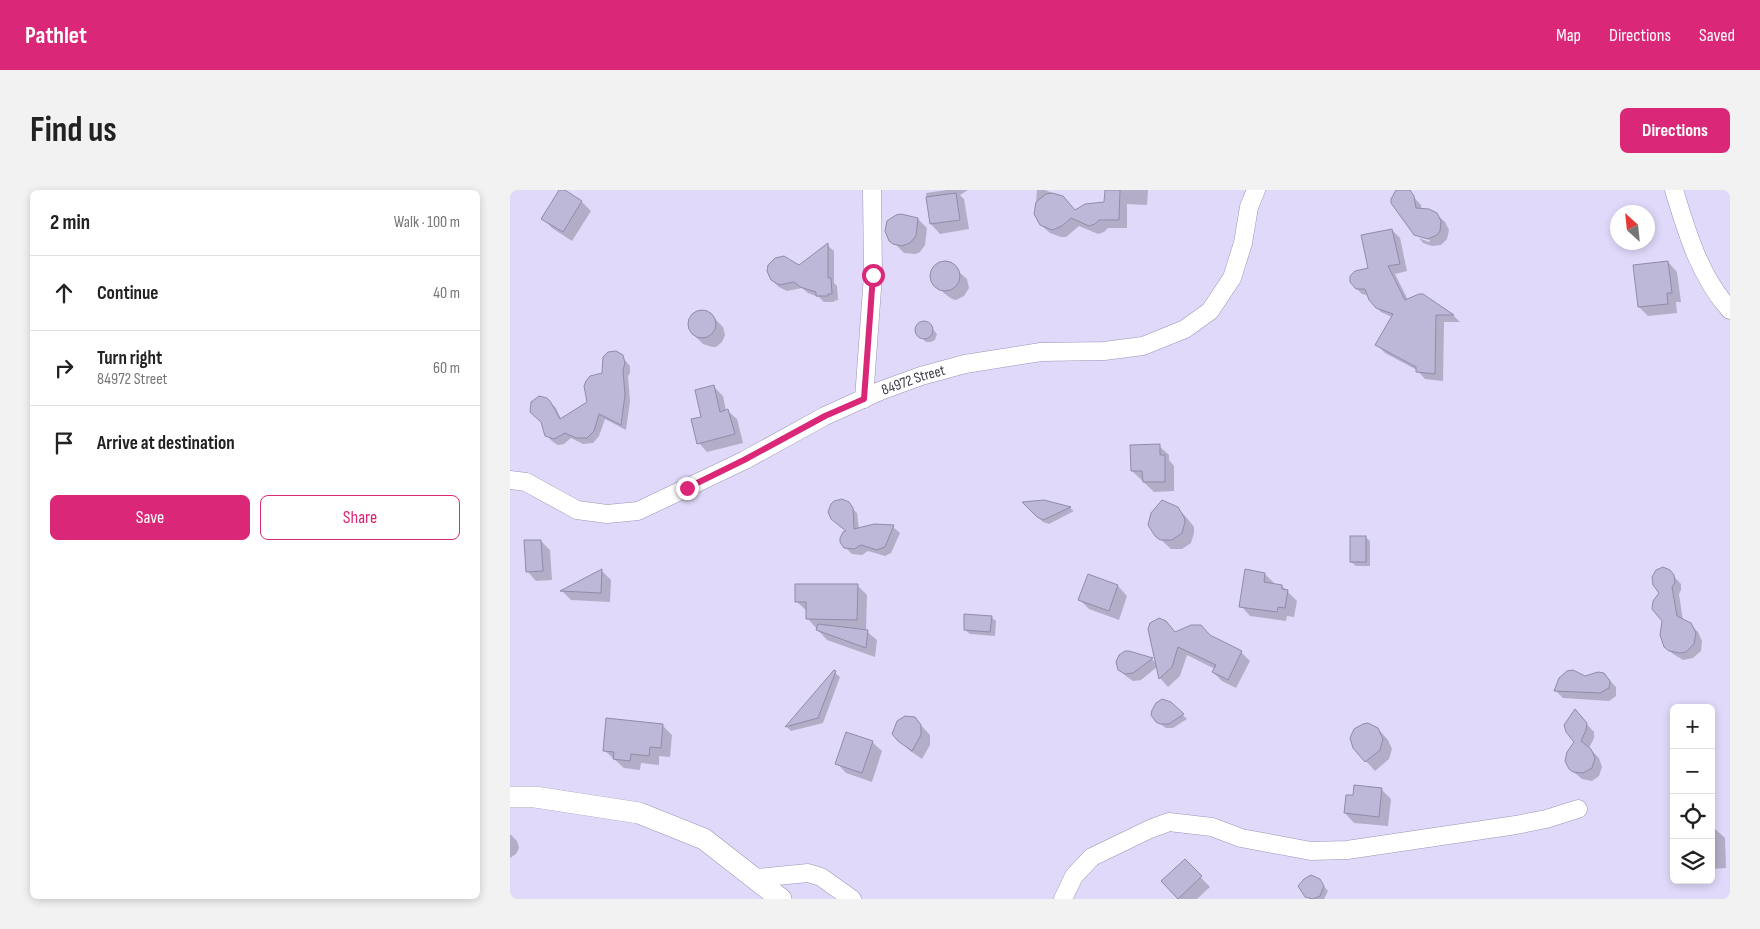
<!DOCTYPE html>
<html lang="en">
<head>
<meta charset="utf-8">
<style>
	body { margin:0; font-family:"Sofia Sans Condensed",sans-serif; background:#f2f2f2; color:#222 }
	.controls { position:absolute; right:15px; bottom:15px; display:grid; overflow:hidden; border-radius:8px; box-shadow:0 2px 8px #0003 }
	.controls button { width:45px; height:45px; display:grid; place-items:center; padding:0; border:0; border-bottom:1px solid #e0e0e0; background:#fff; color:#222; font:25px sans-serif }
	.compass { position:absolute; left:1100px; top:15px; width:45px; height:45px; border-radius:50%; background:#fff; box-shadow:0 2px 8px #0003; rotate:333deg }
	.stop { position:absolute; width:15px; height:15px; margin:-11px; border:4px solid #db2777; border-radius:50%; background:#fff }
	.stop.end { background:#db2777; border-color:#fff; box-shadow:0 1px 5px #0008 }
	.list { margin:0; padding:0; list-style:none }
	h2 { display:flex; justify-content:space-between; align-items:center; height:65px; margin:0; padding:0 20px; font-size:21px }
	h2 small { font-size:16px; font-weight:400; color:#767676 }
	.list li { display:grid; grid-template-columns:32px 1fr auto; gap:15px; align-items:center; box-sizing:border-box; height:75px; padding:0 20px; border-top:1px solid #e0e0e0 }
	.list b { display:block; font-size:19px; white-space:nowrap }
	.list p { margin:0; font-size:16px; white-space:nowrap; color:#767676 }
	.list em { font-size:16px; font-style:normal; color:#767676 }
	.actions { display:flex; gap:10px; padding:15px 20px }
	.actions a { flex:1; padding:11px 0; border:1px solid #db2777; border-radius:8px; text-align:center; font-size:18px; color:#db2777 }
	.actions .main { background:#db2777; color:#fff }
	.icon { flex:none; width:28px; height:28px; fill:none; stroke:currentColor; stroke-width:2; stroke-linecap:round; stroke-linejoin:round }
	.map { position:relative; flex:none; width:1220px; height:709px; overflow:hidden; border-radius:8px }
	header { display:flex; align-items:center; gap:30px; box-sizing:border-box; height:70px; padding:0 25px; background:#db2777; color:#fff }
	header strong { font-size:24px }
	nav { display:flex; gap:28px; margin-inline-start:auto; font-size:18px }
	.intro { display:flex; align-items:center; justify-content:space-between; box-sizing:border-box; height:120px; padding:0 30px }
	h1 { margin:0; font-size:35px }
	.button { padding:12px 22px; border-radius:8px; background:#db2777; color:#fff; font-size:18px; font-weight:700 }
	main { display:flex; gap:30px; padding:0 30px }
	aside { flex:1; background:#fff; border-radius:8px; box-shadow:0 2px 8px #0003 }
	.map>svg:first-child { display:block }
	.shadow { fill:#0003 }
	.building { fill:#beb8d8; stroke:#918baa }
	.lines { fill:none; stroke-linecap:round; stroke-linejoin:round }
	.minor-casing { stroke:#9b95b4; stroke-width:19 }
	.tertiary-casing { stroke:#9b95b4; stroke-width:22 }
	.minor { stroke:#fff; stroke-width:18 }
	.tertiary { stroke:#fff; stroke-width:21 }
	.route { stroke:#db2777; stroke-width:6 }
	.labels { text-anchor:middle; stroke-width:4.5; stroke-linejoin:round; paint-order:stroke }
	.street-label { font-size:15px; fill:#3d3a47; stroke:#e0d9fa }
</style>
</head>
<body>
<header>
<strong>Pathlet</strong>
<nav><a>Map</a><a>Directions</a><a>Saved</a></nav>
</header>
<div class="intro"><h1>Find us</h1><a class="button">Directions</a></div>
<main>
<aside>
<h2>2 min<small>Walk · 100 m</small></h2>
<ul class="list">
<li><svg class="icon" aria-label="ahead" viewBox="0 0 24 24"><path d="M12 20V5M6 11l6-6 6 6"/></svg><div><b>Continue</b></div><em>40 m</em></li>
<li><svg class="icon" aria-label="right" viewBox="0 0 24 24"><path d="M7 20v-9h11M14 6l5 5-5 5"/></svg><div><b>Turn right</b><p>84972 Street</p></div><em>60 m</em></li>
<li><svg class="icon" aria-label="arrive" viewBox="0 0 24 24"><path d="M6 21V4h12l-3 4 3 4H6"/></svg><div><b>Arrive at destination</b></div></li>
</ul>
<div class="actions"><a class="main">Save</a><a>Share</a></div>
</aside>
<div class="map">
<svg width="1220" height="709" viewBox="0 0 1220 709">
	<rect width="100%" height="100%" fill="#e0d9fa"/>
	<g class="shadow">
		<polygon points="50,0 72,12 81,21 62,51 42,38 32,28"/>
		<polygon points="437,0 458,0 450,5 454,9 459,39 430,44 421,34 416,3"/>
		<polygon points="527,0 535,0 552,7 565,21 595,13 596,0 638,0 637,15 617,14 617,38 598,38 594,42 588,44 569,36 556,47 551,47 540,43 531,35 525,26"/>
		<polygon points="891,0 898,1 911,15 912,20 926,24 935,32 939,40 937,49 931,55 922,56 913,53 909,48 919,52 920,50 906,45"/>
		<polygon points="408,29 417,38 415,55 410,62 406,64 394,63 384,53"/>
		<polygon points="882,40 890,48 897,81 885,84 898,110 913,105 944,126 950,132 934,132 933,191 915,189 907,180 875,163 867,155 882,127 871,122 863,114 860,106 852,104 844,96 860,79"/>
		<polygon points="317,55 324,61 324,93 327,96 328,110 324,111 324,112 314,112 309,107 298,103 292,98 277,101 269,97 262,90 289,76"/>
		<polygon points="435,72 439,73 457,89 459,98 454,106 446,110 442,109 435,104 422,91 422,82 426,75"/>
		<polygon points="1158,72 1167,82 1171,112 1166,112 1167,123 1138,126 1129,117"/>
		<polygon points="192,121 200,124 213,137 215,145 212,152 206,157 202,157 193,154 183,144 179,136 181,127"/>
		<polygon points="411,133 417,133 427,144 425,150 421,152 416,152 411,147 406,139"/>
		<polygon points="109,164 120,176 120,183 118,186 120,211 116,240 95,229 89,246 83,253 73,254 61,248 54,254 48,255 43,252 36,245 37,209 46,218 51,229 79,213"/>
		<polygon points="204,197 213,206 216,221 218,221 227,229 233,253 197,262 189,253 192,228"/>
		<polygon points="649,256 659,265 659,270 664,276 664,301 644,302 622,281"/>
		<polygon points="335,311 347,323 349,339 365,335 383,337 390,343 381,363 375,366 358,361 352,365 342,364 335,357 337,342"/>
		<polygon points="534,311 560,318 564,321 539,334 533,332 515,313"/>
		<polygon points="667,318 677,328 684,337 684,343 681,353 672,359 661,359 646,345"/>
		<polygon points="855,347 860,351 860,376 846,376 841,372"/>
		<polygon points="31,351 40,360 42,390 26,391 17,381"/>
		<polygon points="92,381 101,390 100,412 61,410 52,401"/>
		<polygon points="1159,381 1171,394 1171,400 1169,404 1173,431 1180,434 1188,442 1192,451 1191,461 1183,468 1173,470 1163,464 1155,456 1151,403"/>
		<polygon points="755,384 764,393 764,395 772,396 787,411 784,427 777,426 776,431 740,426 731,416"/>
		<polygon points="578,386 608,396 617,406 609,430 579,419 570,410"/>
		<polygon points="347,395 357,405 356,441 367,450 365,467 317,450 297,428 297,421 286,411"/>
		<polygon points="481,427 486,431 485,446 460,444 455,440"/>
		<polygon points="656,432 666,443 700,446 731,462 740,471 726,498 712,491 703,482 705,479 677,465 670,486 658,497 650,488 647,477 631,490 623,491 617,487 609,479 615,463 642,469 646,473"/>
		<polygon points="324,482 330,487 313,533 281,541 277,537"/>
		<polygon points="1091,483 1096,486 1106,497 1106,506 1099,511 1053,508 1046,501 1075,487"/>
		<polygon points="660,513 677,529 663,538 656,538 649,533"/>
		<polygon points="391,529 408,532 420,545 420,555 412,569 399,560 383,543 386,535"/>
		<polygon points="1072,529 1084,542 1084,548 1079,558 1089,568 1092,577 1089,586 1082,591 1072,589 1060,579 1065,552"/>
		<polygon points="153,536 162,545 160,567 149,566 149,575 131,573 130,580 114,578 94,560"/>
		<polygon points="868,539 878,550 882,559 879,569 865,581 844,558"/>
		<polygon points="362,552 372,561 362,592 336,583 327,573"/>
		<polygon points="871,599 881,609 878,636 844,633 835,623"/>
		<polygon points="1201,639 1205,639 1215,648 1216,678 1201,679"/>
		<polygon points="0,644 7,651 9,658 6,664 0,668"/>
		<polygon points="675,671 700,697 687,709 670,709 653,691"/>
		<polygon points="811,693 818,701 814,709 800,709 794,703"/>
	</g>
	<g class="building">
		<polygon points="49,0 55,0 72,11 53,42 31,29"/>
		<polygon points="595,0 610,0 609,30 589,30 585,34 579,36 561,28 552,36 542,40 530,35 524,24 526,12 536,4 542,3 553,6 565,20 575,14 594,12"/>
		<polygon points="886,0 900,0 904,6 906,18 919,19 927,23 931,31 930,41 927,45 918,49 904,45 881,13 881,9"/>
		<polygon points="446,3 450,30 420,34 416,7"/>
		<polygon points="391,24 408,28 406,46 400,53 392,56 383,54 379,51 375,41 377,31 386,25"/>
		<polygon points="882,39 890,74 878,76 895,110 909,104 913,104 944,125 926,125 925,184 906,182 906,177 865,155 883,124 866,118 859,110 855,99 846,99 840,92 840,86 845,81 858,78 851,45"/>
		<polygon points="318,53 318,88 321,88 322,104 318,104 318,106 306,106 306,102 290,97 284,92 269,95 261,90 257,81 258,75 265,68 274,66 289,75"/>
		<polygon points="1158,71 1162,103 1157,103 1158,114 1128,117 1123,75"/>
		<circle cx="435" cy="86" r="15"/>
		<circle cx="192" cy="134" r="14"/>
		<circle cx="414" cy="140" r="9"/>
		<polygon points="106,161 113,165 115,173 113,180 115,205 111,235 89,224 84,241 77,248 66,248 55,243 44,249 35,246 31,232 20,222 21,212 29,206 37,208 40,211 50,229 77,212 74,196 76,191 80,186 92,183 93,167 98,162"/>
		<polygon points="204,195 210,222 218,219 225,244 187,254 181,229 191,227 185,200"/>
		<polygon points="650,254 650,265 655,265 655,292 633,292 632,281 621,281 620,255"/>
		<polygon points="332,309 339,312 343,318 344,339 364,334 384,335 375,357 367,360 351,355 344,359 334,358 330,352 330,348 333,342 336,341 321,329 318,322 321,314 324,311"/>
		<polygon points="534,310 561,317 533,330 527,327 512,312"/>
		<polygon points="652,310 668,317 674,327 675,332 672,343 662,350 650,350 645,346 638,335 641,323"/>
		<rect x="840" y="346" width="16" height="26"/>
		<polygon points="14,350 31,350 33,381 16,382"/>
		<polygon points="1153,377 1160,380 1164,385 1165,393 1162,397 1167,426 1181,433 1186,443 1184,454 1176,462 1170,463 1159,461 1154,457 1150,445 1152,431 1142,419 1143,411 1149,403 1143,395 1142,387 1146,380"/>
		<polygon points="92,379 91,403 50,401"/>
		<polygon points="735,379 755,383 754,392 772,395 772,399 778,400 775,418 768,417 767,422 729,417"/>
		<polygon points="578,384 608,395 599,421 568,410"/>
		<polygon points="285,394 348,394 347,430 296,429 296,412 285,412"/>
		<polygon points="454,424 482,426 480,442 454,440"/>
		<polygon points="649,428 656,431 665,442 681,435 691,435 700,445 732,461 718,490 702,482 706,475 668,457 662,477 649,489 638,439 640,433"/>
		<polygon points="308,434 358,440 356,458 306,440"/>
		<polygon points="615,461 619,461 643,468 623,483 615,484 608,480 606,472 609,465"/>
		<polygon points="324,480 326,481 308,528 275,537"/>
		<polygon points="1063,480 1075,486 1088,482 1094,483 1100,491 1099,498 1090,503 1044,501 1049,488 1057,481"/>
		<polygon points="652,509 661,512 674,524 659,534 650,534 646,532 641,525 642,520 646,513"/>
		<polygon points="1065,519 1077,533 1076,540 1071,551 1081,559 1085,568 1082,578 1073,583 1063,582 1059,579 1055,571 1057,562 1064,552 1056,542 1054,535"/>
		<polygon points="395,526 405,527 411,535 411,545 402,561 388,551 382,544 387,531"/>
		<polygon points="96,528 153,534 151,558 140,557 139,566 121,564 120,571 103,569 104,562 93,561"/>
		<polygon points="858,533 868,538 873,549 870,560 855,572 843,558 840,548 844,539 853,534"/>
		<polygon points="336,542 363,551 352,583 325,574"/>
		<polygon points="844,595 872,598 869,627 834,623 836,605 843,605"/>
		<polygon points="675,669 692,686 668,709 651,691"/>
		<polygon points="801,685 810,689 814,696 810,706 803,709 795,707 788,696 794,689"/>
	</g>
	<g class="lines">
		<defs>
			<g id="minor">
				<path d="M 1164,0 C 1177,43 1190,87 1220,120"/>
				<polyline points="354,209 363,85 362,0"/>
				<path id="s1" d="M 0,290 L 16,292 L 67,320 L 97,324 L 128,321 L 235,270 L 315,226 L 370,201 L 411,186 L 455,174 L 531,162 L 594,161 L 633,156 L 675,139 L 700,121 L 722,88 L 733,53 L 739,17 L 746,0"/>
				<polyline points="246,688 298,683 311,687 342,709"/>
				<polyline points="553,709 564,686 582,667 640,639 659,632 702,637 731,648 801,661 837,660 1006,635 1036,629 1068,619"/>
			</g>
			<polyline id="tertiary" points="0,607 25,607 129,623 194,649 271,709"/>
		</defs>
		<use href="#minor" class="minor-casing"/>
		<use href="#tertiary" class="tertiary-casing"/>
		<use href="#minor" class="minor"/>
		<use href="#tertiary" class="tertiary"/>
	</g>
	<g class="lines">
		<polyline class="route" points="177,298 234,270 315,226 354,209 363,85"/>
	</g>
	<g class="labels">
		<g class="street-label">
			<text dy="5" stroke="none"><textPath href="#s1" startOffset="441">84972 Street</textPath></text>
		</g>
	</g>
</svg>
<div class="controls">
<button>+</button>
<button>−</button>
<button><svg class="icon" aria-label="locate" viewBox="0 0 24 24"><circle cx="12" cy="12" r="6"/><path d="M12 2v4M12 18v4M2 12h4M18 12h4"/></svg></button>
<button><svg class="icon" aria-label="layers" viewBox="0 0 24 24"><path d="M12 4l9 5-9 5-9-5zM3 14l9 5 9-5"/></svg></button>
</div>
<svg class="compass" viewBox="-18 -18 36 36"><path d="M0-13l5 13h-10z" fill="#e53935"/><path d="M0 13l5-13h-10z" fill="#767676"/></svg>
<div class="stop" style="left:363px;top:85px"></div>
<div class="stop end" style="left:177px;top:298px"></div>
</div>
</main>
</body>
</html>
